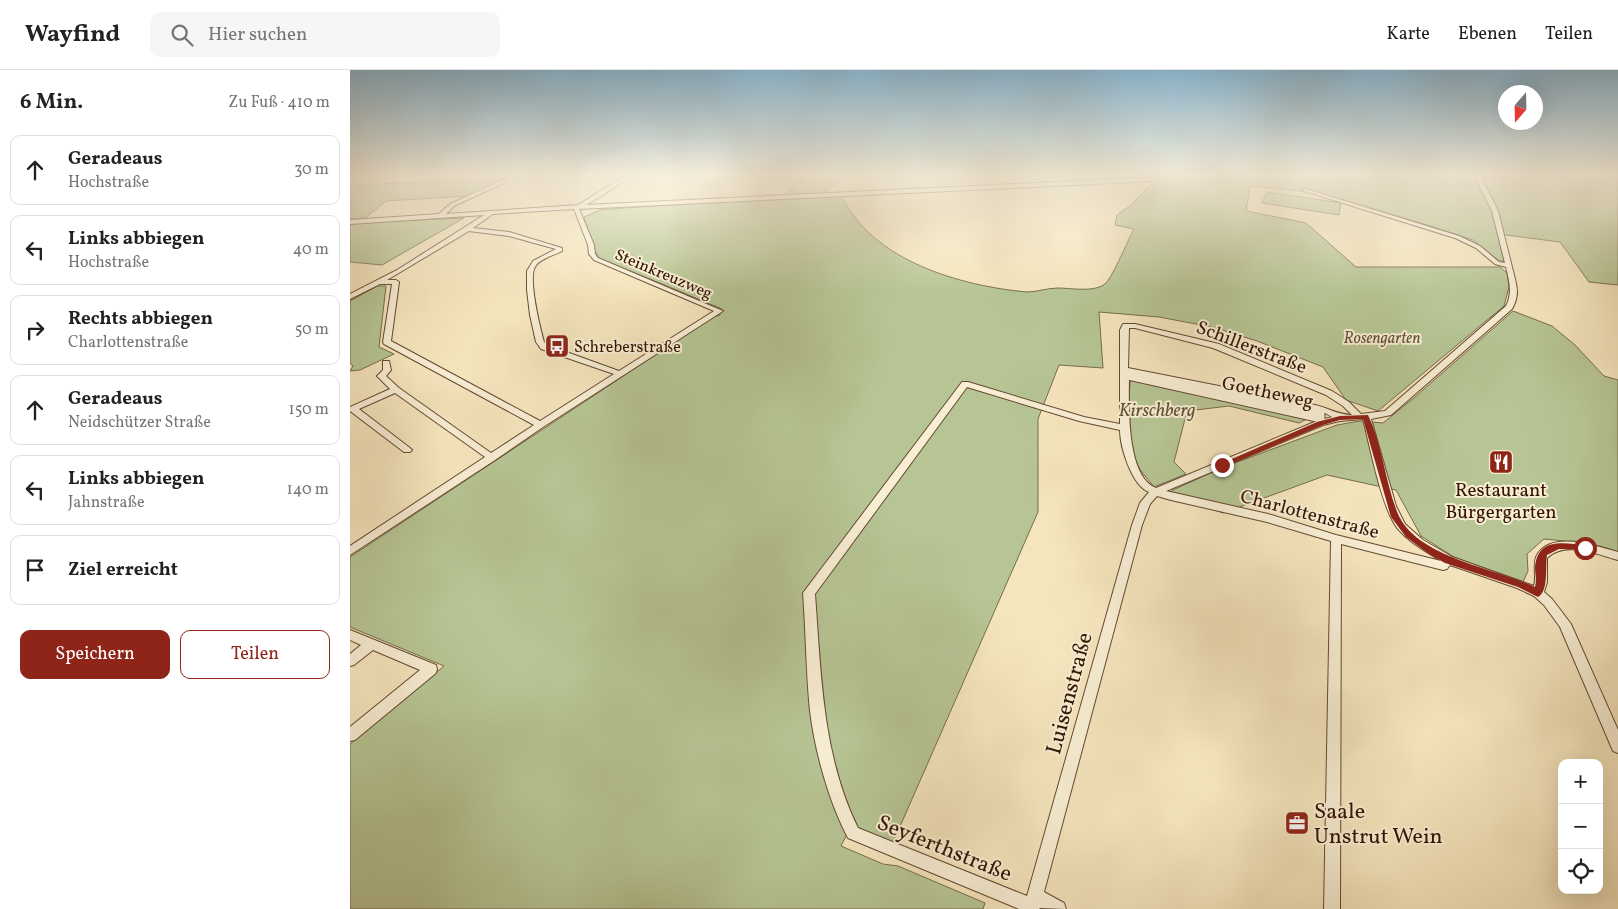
<!DOCTYPE html>
<html lang="de">
<head>
<meta charset="utf-8">
<style>
	body { margin:0; font-family:Vollkorn,serif; background:#f6f6f6; color:#222 }
	.controls { position:absolute; right:15px; bottom:15px; display:grid; overflow:hidden; border-radius:10px; box-shadow:0 5px 20px #0002 }
	.controls button { width:45px; height:45px; display:grid; place-items:center; padding:0; border:0; border-bottom:1px solid #e0e0e0; background:#fff; color:#222; font:25px sans-serif }
	.compass { position:absolute; left:1148px; top:15px; width:45px; height:45px; border-radius:50%; background:#fff; box-shadow:0 5px 20px #0002; rotate:200deg }
	.stop { position:absolute; width:15px; height:15px; margin:-11px; border:4px solid #8f2418; border-radius:50%; background:#fff }
	.stop.end { background:#8f2418; border-color:#fff; box-shadow:0 1px 5px #0008 }
	.list { margin:0; padding:0; list-style:none }
	h2 { display:flex; justify-content:space-between; align-items:center; height:65px; margin:0; padding:0 20px; font-size:21px }
	h2 small { font-size:16px; font-weight:400; color:#767676 }
	.list li { display:grid; grid-template-columns:32px 1fr auto; gap:15px; align-items:center; box-sizing:border-box; height:70px; margin:0 10px 10px; padding:0 10px; border:1px solid #e0e0e0; border-radius:10px }
	.list b { display:block; font-size:19px; white-space:nowrap }
	.list p { margin:0; font-size:16px; white-space:nowrap; color:#767676 }
	.list em { font-size:16px; font-style:normal; color:#767676 }
	.actions { display:flex; gap:10px; padding:15px 20px }
	.actions a { flex:1; padding:11px 0; border:1px solid #8f2418; border-radius:10px; text-align:center; font-size:18px; color:#8f2418 }
	.actions .main { background:#8f2418; color:#fff }
	.icon { flex:none; width:28px; height:28px; fill:none; stroke:currentColor; stroke-width:2; stroke-linecap:round; stroke-linejoin:round }
	.map { position:relative; flex:none; width:1268px; height:839px; overflow:hidden }
	header { display:flex; align-items:center; gap:30px; box-sizing:border-box; height:70px; padding:0 25px; background:#fff; border-bottom:1px solid #e0e0e0 }
	header strong { font-size:24px }
	nav { display:flex; gap:28px; margin-inline-start:auto; font-size:18px }
	.search { width:350px; height:45px; background:#f6f6f6; display:flex; align-items:center; gap:12px; box-sizing:border-box; padding:0 18px; border-radius:10px; color:#767676; font-size:19px }
	main { display:flex }
	aside { flex:1; background:#fff }
	.map>svg:first-child { display:block }
	.green { fill:#b7c594; stroke:#766c4b }
	.lines { fill:none; stroke-linecap:round; stroke-linejoin:round }
	.pedestrian-far1-casing { stroke:#644831; stroke-width:8 }
	.pedestrian-casing { stroke:#644831; stroke-width:9 }
	.minor-casing { stroke:#644831; stroke-width:2 }
	.pedestrian-far1 { stroke:#f8eed4; stroke-width:5.5 }
	.pedestrian { stroke:#f8eed4; stroke-width:7 }
	.minor { fill:#f8eed4; fill-rule:evenodd }
	.route { fill:#8f2418 }
	.labels { text-anchor:middle; stroke-width:4; stroke-linejoin:round; paint-order:stroke }
	.far-street-label { font-size:16px; fill:#341402; stroke:#f8eed4 }
	.far-park-label { font-size:16px; font-style:italic; fill:#625235; stroke:#f8eed4 }
	.far-poi-label { font-size:16px; fill:#341402; stroke:#f8eed4; text-anchor:start }
	.street-label { font-size:19px; fill:#341402; stroke:#f8eed4 }
	.park-label { font-size:19px; font-style:italic; fill:#625235; stroke:#f8eed4 }
	.poi-label { font-size:19px; fill:#341402; stroke:#f8eed4 }
	.near-street-label { font-size:22px; fill:#341402; stroke:#f8eed4 }
	.near-poi-label { font-size:22px; fill:#341402; stroke:#f8eed4; text-anchor:start }
</style>
</head>
<body>
<header>
<strong>Wayfind</strong>
<div class="search"><svg class="icon" aria-label="search" viewBox="0 0 24 24"><circle cx="10" cy="10" r="6"/><path d="M15 15l6 6"/></svg>Hier suchen</div>
<nav><a>Karte</a><a>Ebenen</a><a>Teilen</a></nav>
</header>
<main>
<aside>
<h2>6 Min.<small>Zu Fuß · 410 m</small></h2>
<ul class="list">
<li><svg class="icon" aria-label="ahead" viewBox="0 0 24 24"><path d="M12 20V5M6 11l6-6 6 6"/></svg><div><b>Geradeaus</b><p>Hochstraße</p></div><em>30 m</em></li>
<li><svg class="icon" aria-label="left" viewBox="0 0 24 24"><path d="M17 20v-9H6M10 6l-5 5 5 5"/></svg><div><b>Links abbiegen</b><p>Hochstraße</p></div><em>40 m</em></li>
<li><svg class="icon" aria-label="right" viewBox="0 0 24 24"><path d="M7 20v-9h11M14 6l5 5-5 5"/></svg><div><b>Rechts abbiegen</b><p>Charlottenstraße</p></div><em>50 m</em></li>
<li><svg class="icon" aria-label="ahead" viewBox="0 0 24 24"><path d="M12 20V5M6 11l6-6 6 6"/></svg><div><b>Geradeaus</b><p>Neidschützer Straße</p></div><em>150 m</em></li>
<li><svg class="icon" aria-label="left" viewBox="0 0 24 24"><path d="M17 20v-9H6M10 6l-5 5 5 5"/></svg><div><b>Links abbiegen</b><p>Jahnstraße</p></div><em>140 m</em></li>
<li><svg class="icon" aria-label="arrive" viewBox="0 0 24 24"><path d="M6 21V4h12l-3 4 3 4H6"/></svg><div><b>Ziel erreicht</b></div></li>
</ul>
<div class="actions"><a class="main">Speichern</a><a>Teilen</a></div>
</aside>
<div class="map">
<svg width="1268" height="839" viewBox="0 0 1268 839">
	<rect width="100%" height="100%" fill="#f5e5bd"/>
	<filter id="stains"><feTurbulence type="fractalNoise" baseFrequency=".004" numOctaves="4"/><feColorMatrix values="0 0 0 0 .2 0 0 0 0 .09 0 0 0 0 .02 0 0 0 .5 -.17"/></filter>
	<radialGradient id="worn" r=".72"><stop offset=".6" stop-color="#630" stop-opacity="0"/><stop offset="1" stop-color="#630" stop-opacity=".3"/></radialGradient>
	<g class="green">
		<path d="M 472,105 L 495,105 L 471,126 L 492,126 C 522,191 611,216 677,222 C 687,222 697,218 708,218 C 720,218 746,223 756,213 C 763,206 778,170 784,159 L 765,155 L 767,145 L 781,135 L 806,110 L 802,109 L 803,105 L 1268,105 L 1268,215 L 1239,212 L 1210,172 L 1148,164 L 1154,191 L 1149,191 L 1123,170 L 1071,153 L 969,123 L 900,116 L 896,141 L 956,153 L 1006,197 L 1150,197 L 1157,203 L 1159,217 L 1154,236 L 1028,341 L 996,330 L 973,297 L 907,271 L 862,257 L 809,247 L 749,242 L 753,298 L 709,295 L 688,349 L 688,442 L 541,777 L 500,758 L 491,776 L 533,794 L 548,796 L 635,833 L 633,839 L 0,839 L 0,674 L 94,596 L 0,557 L 0,487 L 361,248 L 370,245 L 372,239 L 249,188 L 244,179 L 234,147 L 250,140 L 274,138 L 433,128 L 452,106 Z"/>
		<polygon points="155,109 117,126 36,131 15,148 0,149 0,115"/>
		<polygon points="917,122 991,133 989,145 912,133"/>
		<polygon points="114,148 32,195 0,192 0,153"/>
		<polygon points="27,216 36,216 29,277 44,284 10,300 0,301 3,296 0,293 0,231"/>
		<polygon points="1163,241 1202,256 1225,275 1254,306 1268,310 1268,482 1234,473 1194,469 1177,484 1178,501 1173,512 1104,487 1071,466 1046,420 977,405 873,443 821,425 820,422 823,420 874,397 987,355 1010,351 1033,353 1065,327"/>
		<path d="M 781,304 L 969,343 L 949,353 L 879,336 L 837,341 L 824,392 L 836,404 L 804,417 C 799,410 791,402 787,395 C 777,369 778,331 781,304 Z"/>
	</g>
	<g class="lines">
		<defs>
			<polyline id="pedestrian-far1" points="780,304 784,304"/>
			<polygon id="pedestrian" points="780,303 971,343 971,349 778,306"/>
			<g id="minor">
				<path d="M 164,105 L 171,105 L 104,136 L 96,144 L 228,135 L 276,105 L 282,105 L 250,127 L 236,135 L 806,107 L 809,109 L 806,111 L 229,139 L 244,175 L 245,184 L 248,188 L 373,241 L 193,357 L 145,390 L 0,485 L 0,476 L 135,387 L 45,323 L 9,339 L 60,378 L 62,380 L 60,382 L 54,382 L 0,341 L 0,337 L 40,319 L 27,306 L 33,300 L 33,291 L 39,291 L 41,300 L 36,306 L 49,318 L 141,383 L 184,355 L 34,274 L 33,272 L 42,214 L 30,214 L 0,229 L 0,224 L 47,200 L 134,145 L 0,154 L 0,150 L 89,144 L 100,134 ZM 224,139 L 238,175 L 239,184 L 244,190 L 364,241 L 269,301 L 197,275 L 194,272 C 190,257 178,209 185,197 C 189,189 204,185 212,181 L 212,178 L 159,162 L 123,158 L 143,144 ZM 119,161 L 159,166 L 206,179 L 183,191 L 177,201 L 177,220 L 180,245 L 186,272 L 191,279 L 264,304 L 190,351 L 41,271 L 49,212 L 46,210 L 37,210 Z"/>
				<path d="M 1124,105 L 1130,105 L 1148,141 L 1165,209 C 1168,221 1168,228 1162,239 L 1041,345 L 1021,349 L 1046,436 L 1055,454 L 1073,470 L 1102,487 L 1184,516 C 1187,507 1182,493 1187,485 C 1201,460 1247,476 1268,482 L 1268,490 C 1246,484 1215,470 1197,488 L 1197,512 L 1194,522 L 1202,529 L 1221,554 L 1268,660 L 1268,683 L 1263,681 L 1210,557 L 1194,535 L 1184,526 L 1167,518 L 1100,495 L 1097,499 L 1093,500 L 991,474 L 990,839 L 974,839 L 981,471 L 917,452 L 821,430 L 807,426 L 800,434 L 792,455 L 694,822 L 714,833 L 716,839 L 690,838 L 689,839 L 669,839 L 498,768 C 479,732 465,682 460,641 C 456,602 456,562 453,523 L 612,312 L 618,312 L 734,347 L 770,354 L 770,260 L 773,254 L 785,254 L 869,274 L 982,321 L 999,332 L 1011,344 L 1035,341 L 1156,236 C 1163,223 1159,210 1156,197 L 1145,194 L 1126,178 L 1105,168 L 951,120 L 956,119 L 1109,166 L 1130,176 L 1149,192 L 1155,193 L 1142,141 ZM 779,258 L 785,258 L 863,278 L 976,325 L 993,336 L 1002,345 C 989,345 978,338 965,335 L 778,298 ZM 779,303 L 965,341 L 975,343 L 982,347 L 967,351 L 806,418 C 775,406 779,331 779,303 ZM 617,317 L 729,351 L 770,360 C 770,377 782,416 799,422 L 790,433 L 782,455 L 677,826 L 508,758 C 472,685 471,603 465,524 ZM 1013,349 C 1020,376 1032,440 1048,459 C 1060,473 1076,481 1091,491 L 986,465 L 918,444 L 816,421 L 973,355 L 990,351 Z"/>
				<polygon points="0,560 86,595 87,599 86,603 5,670 0,671 0,657 70,600 23,580 4,595 0,596 0,584 11,575 0,570"/>
			</g>
		</defs>
		<use href="#pedestrian-far1" class="pedestrian-far1-casing"/>
		<use href="#pedestrian" class="pedestrian-casing"/>
		<use href="#minor" class="minor-casing"/>
		<use href="#pedestrian-far1" class="pedestrian-far1"/>
		<use href="#pedestrian" class="pedestrian"/>
		<use href="#minor" class="minor"/>
	</g>
	<linearGradient id="sky" x2="0" y2="1"><stop stop-color="#8ab8d4"/><stop offset="0.47" stop-color="#faf3e1"/><stop offset="1" stop-color="#faf3e1" stop-opacity="0"/></linearGradient>
	<rect width="1268" height="222" fill="url(#sky)"/>
	<path class="route" d="M 1018,345 C 1033,376 1035,413 1048,444 C 1067,488 1146,498 1185,517 C 1187,510 1185,504 1185,497 C 1188,467 1213,473 1235,475 L 1239,476 L 1239,480 L 1209,479 L 1197,485 C 1195,497 1199,521 1188,527 L 1168,517 L 1095,493 L 1079,484 L 1056,467 L 1041,447 L 1013,349 L 990,350 L 973,355 L 874,397 L 868,395 L 967,352 L 990,346 Z"/>
	<defs>
		<symbol id="bus-square" viewBox="-11 -11 22 22"><rect x="-9" y="-9" width="18" height="18" rx="4" fill="#8f2418" stroke="#f8eed4"/><path d="M-5-6H5V4H4V6H2V4H-2V6H-4V4H-5ZM-3.5-4V0h7V-4ZM-3.5 1.2v1.5H-2V1.2ZM2 1.2v1.5H3.5V1.2Z" fill="#fff"/></symbol>
		<symbol id="restaurant-square" viewBox="-11 -11 22 22"><rect x="-9" y="-9" width="18" height="18" rx="4" fill="#8f2418" stroke="#f8eed4"/><path d="M-5-6h1v4h1v-4h1v4h1v-4h1v5L-1.5 .5V6h-2V.5L-5-1ZM5-6V6H3V1.5H1.5Q1.5-4 5-6Z" fill="#fff"/></symbol>
		<symbol id="office-square" viewBox="-11 -11 22 22"><rect x="-9" y="-9" width="18" height="18" rx="4" fill="#8f2418" stroke="#f8eed4"/><path d="M-6-3h4V-5.5h4V-3h4V5H-6ZM-1-4.5V-3h2v-1.5ZM-6 0V1H6V0Z" fill="#fff"/></symbol>
	</defs>
	<g fill-rule="evenodd">
		<use href="#bus-square" x="193" y="262" width="28" height="28"/>
		<use href="#restaurant-square" x="1137" y="378" width="28" height="28"/>
		<use href="#office-square" x="933" y="739" width="28" height="28"/>
	</g>
	<g class="labels">
		<g class="far-street-label">
			<text transform="translate(314 203) rotate(23)" y="6">Steinkreuzweg</text>
		</g>
		<g class="far-park-label">
			<text x="1032" y="273">Rosengarten</text>
		</g>
		<g class="far-poi-label">
			<text x="224" y="282">Schreberstraße</text>
		</g>
		<g class="street-label">
			<text transform="translate(902 276) rotate(21)" y="7">Schillerstraße</text>
			<text transform="translate(918 321) rotate(12)" y="7">Goetheweg</text>
			<text transform="translate(960 443) rotate(15)" y="7">Charlottenstraße</text>
		</g>
		<g class="park-label">
			<text x="807" y="346">Kirschberg</text>
		</g>
		<g class="poi-label">
			<text x="1151" y="426">Restaurant<tspan x="1151" dy="22">Bürgergarten</tspan></text>
		</g>
		<g class="near-street-label">
			<text transform="translate(718 623) rotate(-75)" y="8">Luisenstraße</text>
			<text transform="translate(595 777) rotate(22)" y="8">Seyferthstraße</text>
		</g>
		<g class="near-poi-label">
			<text x="964" y="748">Saale<tspan x="964" dy="25">Unstrut Wein</tspan></text>
		</g>
	</g>
	<rect width="100%" height="100%" filter="url(#stains)"/>
	<rect width="100%" height="100%" fill="url(#worn)"/>
</svg>
<div class="controls">
<button>+</button>
<button>−</button>
<button><svg class="icon" aria-label="locate" viewBox="0 0 24 24"><circle cx="12" cy="12" r="6"/><path d="M12 2v4M12 18v4M2 12h4M18 12h4"/></svg></button>
</div>
<svg class="compass" viewBox="-18 -18 36 36"><path d="M0-13l5 13h-10z" fill="#e53935"/><path d="M0 13l5-13h-10z" fill="#767676"/></svg>
<div class="stop" style="left:1235px;top:478px"></div>
<div class="stop end" style="left:872px;top:395px"></div>
</div>
</main>
</body>
</html>
